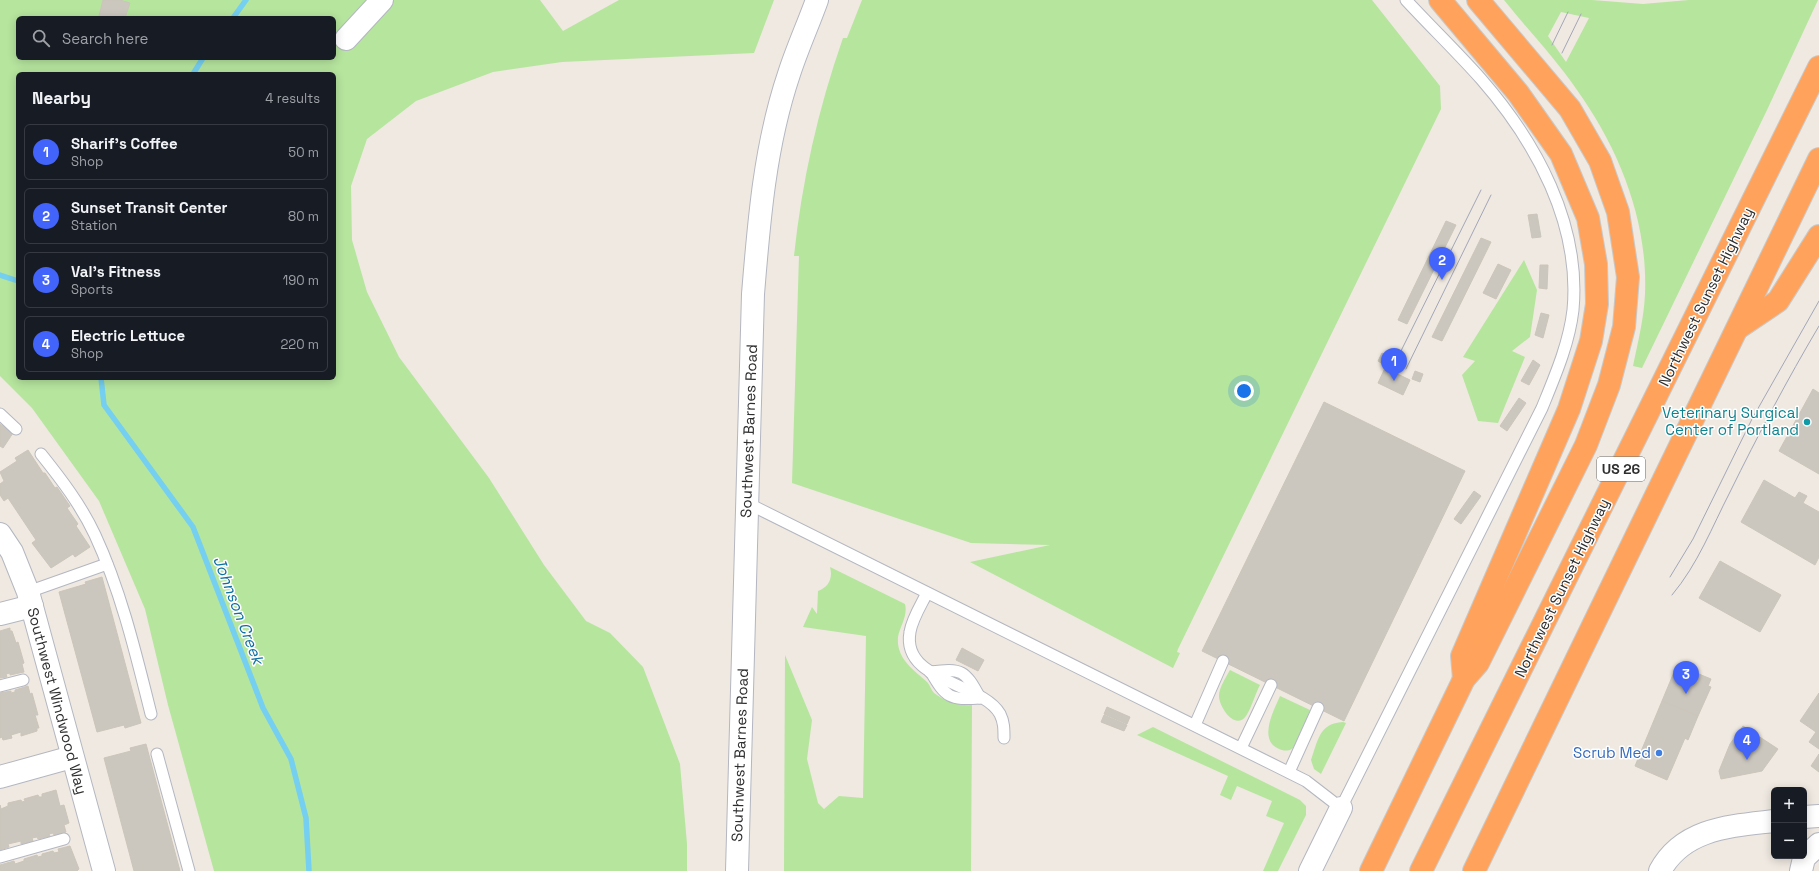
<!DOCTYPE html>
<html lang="en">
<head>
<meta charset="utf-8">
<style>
	body { margin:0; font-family:"Space Grotesk",sans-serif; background:#20242c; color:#f1f3f6 }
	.controls { position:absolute; right:12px; bottom:12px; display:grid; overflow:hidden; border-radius:6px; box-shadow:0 2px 10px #0003 }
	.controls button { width:36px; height:36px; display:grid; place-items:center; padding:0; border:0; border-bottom:1px solid #363941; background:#171b24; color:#f1f3f6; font:20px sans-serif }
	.you { position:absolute; left:1244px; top:391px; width:14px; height:14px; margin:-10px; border:3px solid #fff; border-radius:50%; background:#1a73e8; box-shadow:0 0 0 6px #1a73e833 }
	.badge { display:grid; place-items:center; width:26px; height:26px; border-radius:50%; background:#4264fb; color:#fff; font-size:13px; font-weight:700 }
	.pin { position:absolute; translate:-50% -33px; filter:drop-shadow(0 1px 2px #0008) }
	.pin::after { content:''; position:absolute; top:21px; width:14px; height:12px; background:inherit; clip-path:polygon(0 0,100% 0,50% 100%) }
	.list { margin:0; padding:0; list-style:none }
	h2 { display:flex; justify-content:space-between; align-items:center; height:52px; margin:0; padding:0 16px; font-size:17px }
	h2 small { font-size:13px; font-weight:400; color:#9ea1a6 }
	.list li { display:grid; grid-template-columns:26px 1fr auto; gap:12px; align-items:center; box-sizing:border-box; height:56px; margin:0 8px 8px; padding:0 8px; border:1px solid #363941; border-radius:6px }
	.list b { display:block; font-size:15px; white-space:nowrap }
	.list p { margin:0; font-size:13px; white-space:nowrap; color:#9ea1a6 }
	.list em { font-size:13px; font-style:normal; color:#9ea1a6 }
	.icon { flex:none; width:22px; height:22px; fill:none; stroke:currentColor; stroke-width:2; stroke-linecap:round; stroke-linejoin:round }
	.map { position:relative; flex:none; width:1819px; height:871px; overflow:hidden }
	.search { position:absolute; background:#171b24; box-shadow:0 2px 10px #0003; left:16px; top:16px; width:320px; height:44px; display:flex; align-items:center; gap:10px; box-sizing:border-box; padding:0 14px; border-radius:6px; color:#9ea1a6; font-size:15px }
	.panel { position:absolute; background:#171b24; box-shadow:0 2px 10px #0003; left:16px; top:72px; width:320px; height:308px; border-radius:6px }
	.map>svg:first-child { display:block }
	.green { fill:#b6e59e; fill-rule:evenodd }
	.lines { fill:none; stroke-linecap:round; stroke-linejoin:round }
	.stream { stroke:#75cff0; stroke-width:5.5 }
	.building { fill:#cbc7bf; stroke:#cbc5ba }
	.lane-casing { stroke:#b4b7c1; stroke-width:13 }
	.street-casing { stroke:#b4b7c1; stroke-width:24 }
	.secondary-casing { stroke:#b4b7c1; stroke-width:24 }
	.highway-casing { stroke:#c9c9c9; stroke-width:24 }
	.lane { stroke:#fff; stroke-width:11 }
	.street { stroke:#fff; stroke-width:22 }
	.secondary { stroke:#fff; stroke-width:22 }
	.highway { stroke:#ffa35c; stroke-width:22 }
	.tram { stroke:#a3a6b8; stroke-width:1 }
	.culture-dot { fill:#0f9aa8; stroke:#fff; stroke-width:1.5 }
	.shop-dot { fill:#3f7fe0; stroke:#fff; stroke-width:1.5 }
	.labels { text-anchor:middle; stroke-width:3; stroke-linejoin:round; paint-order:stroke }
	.shield { fill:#fff; stroke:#6d6d6d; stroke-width:1 }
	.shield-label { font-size:14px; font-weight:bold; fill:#2e2e2e }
	.street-label { font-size:15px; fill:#2e2e2e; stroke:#fff }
	.culture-label { font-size:15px; fill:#0d838f; stroke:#fff; text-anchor:end }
	.shop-label { font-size:15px; fill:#366cbe; stroke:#fff; text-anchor:end }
	.water-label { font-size:16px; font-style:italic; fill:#0d6fa3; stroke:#fff }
</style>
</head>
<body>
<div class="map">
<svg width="1819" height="871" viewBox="0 0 1819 871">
	<rect width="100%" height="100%" fill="#efe9e1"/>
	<g class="green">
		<path d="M 0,0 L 540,0 L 563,31 L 619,0 L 774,0 L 754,53 L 562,62 L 493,72 L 416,101 L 367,139 L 351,186 L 352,240 L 367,292 L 399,357 L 489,478 L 544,565 L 586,621 L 610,633 L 643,667 L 680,764 L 687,844 L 687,871 L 214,871 L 168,705 L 145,609 L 99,501 L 32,408 L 0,376 ZM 18,18 L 334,18 L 334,58 L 18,58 ZM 18,74 L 334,74 L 334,378 L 18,378 Z"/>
		<path d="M 862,0 L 1372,0 L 1440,86 L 1441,109 L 1178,649 L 1177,652 L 1180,653 L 1173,668 L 970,562 L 1050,545 L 971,543 L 792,483 L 799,256 L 794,256 C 802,181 818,109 843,38 L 847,38 Z"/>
		<path d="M 1504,0 L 1592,0 L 1643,4 L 1689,0 L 1818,0 L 1767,110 L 1642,368 L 1633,366 C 1638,342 1644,318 1645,294 C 1648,220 1619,149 1577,90 C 1555,58 1528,30 1504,0 ZM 1561,12 L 1589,18 L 1566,62 L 1548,36 Z"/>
		<polygon points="1524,260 1537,290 1530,337 1512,351 1525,357 1498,423 1478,421 1462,375 1475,361 1463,357"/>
		<path d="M 830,567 L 905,604 C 908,616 900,626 898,637 C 896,659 914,670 927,682 C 930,685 931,690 934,693 C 944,701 959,706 972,705 L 971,871 L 784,871 L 785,655 L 812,720 L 807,759 L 818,803 L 824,809 L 839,796 L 863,798 L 866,636 L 803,627 L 812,607 L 817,614 L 818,591 C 829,587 833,578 830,567 Z"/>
		<path d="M 1230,670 L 1260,685 C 1255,694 1252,707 1246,716 C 1235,731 1219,707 1219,696 C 1219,688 1226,677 1230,670 Z"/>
		<path d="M 1280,696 L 1310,710 C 1306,720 1300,740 1293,748 C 1290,751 1285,751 1282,750 C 1256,743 1274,710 1280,696 Z"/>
		<path d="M 1343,722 L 1346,723 L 1321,774 L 1314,769 L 1311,760 C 1318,741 1319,723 1343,722 Z"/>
		<polygon points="1153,727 1300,800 1306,806 1306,815 1278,871 1263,871 1284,823 1266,816 1272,801 1237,786 1231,800 1220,795 1228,776 1137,735"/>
	</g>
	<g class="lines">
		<g class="stream">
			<polyline points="233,18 246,0"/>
			<polyline points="193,74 203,58"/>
			<polyline points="0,275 18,281"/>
			<polyline points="101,378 104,405 193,527 263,708 291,759 306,818 309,871"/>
		</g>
	</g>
	<g class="building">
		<polygon points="103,0 120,0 130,3 125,18 104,18 99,16"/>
		<polygon points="1537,214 1541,237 1532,238 1528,215"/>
		<polygon points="1446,221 1456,225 1407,324 1398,320"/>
		<polygon points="1481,238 1491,242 1442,341 1432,337"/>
		<polygon points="1498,264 1511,270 1496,299 1483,293"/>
		<polygon points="1540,265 1548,265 1547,289 1539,288"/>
		<polygon points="1541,313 1549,315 1543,338 1535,335"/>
		<polygon points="1382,353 1390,357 1386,366 1378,361"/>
		<polygon points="1533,360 1540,365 1529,385 1521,381"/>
		<polygon points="1385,368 1410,380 1403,395 1378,383"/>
		<polygon points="1415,371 1423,374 1420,382 1412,379"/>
		<polygon points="1813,389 1819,393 1819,474 1779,451"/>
		<polygon points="1519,398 1526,403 1507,431 1500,426"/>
		<polygon points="1324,402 1465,471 1344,721 1202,651"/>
		<polygon points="0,424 13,433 3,448 0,446"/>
		<polygon points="28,450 43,473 45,473 55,488 57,487 70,506 67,508 78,524 76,526 90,547 75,557 73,554 51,568 32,543 36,540 8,498 4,501 0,495 0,484 4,481 0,472 17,461 15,458"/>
		<polygon points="1764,480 1795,498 1799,492 1807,496 1803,503 1819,512 1819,557 1815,565 1741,522"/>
		<polygon points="1474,491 1481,496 1461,524 1454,519"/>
		<polygon points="1720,561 1781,595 1760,632 1699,598"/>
		<polygon points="102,577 141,723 125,728 124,725 97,732 59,592 86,584 85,582"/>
		<polygon points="10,628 10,631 12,631 16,643 18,642 24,663 22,664 24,672 10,675 10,673 6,674 7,677 0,678 0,631"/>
		<polygon points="962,648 984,660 978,671 956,660"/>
		<polygon points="1677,665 1711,679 1708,686 1711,687 1698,716 1662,701"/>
		<polygon points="28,686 30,694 32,693 38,715 35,715 39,728 37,728 37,731 21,736 21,732 11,735 12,738 3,740 2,737 0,738 0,693 11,691 11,693 15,692 15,690"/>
		<polygon points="1819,693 1819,749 1809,742 1816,732 1800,721"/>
		<polygon points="1662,701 1698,716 1688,740 1685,738 1667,780 1635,766"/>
		<polygon points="1107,707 1130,717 1127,724 1104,714"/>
		<polygon points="1104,715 1127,725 1124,731 1101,722"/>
		<polygon points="1743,726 1778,749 1762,771 1721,779 1719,771 1730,744"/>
		<polygon points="146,744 180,871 134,871 104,758 131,751 130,748"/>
		<polygon points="1819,754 1819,772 1811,766"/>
		<polygon points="56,790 60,806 64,805 69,823 64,825 66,832 54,835 53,833 49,834 50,836 38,839 37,837 32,838 33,841 21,844 21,841 8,844 9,847 0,850 0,805 1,809 8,806 8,803 21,800 22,802 25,801 24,799 38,795 39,797 42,797 42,794"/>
		<polygon points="70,846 79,869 77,871 0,871 0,865 14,861 15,864 24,861 24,859 37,855 38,857 42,856 42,854 53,851 54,853 59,852 58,849"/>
	</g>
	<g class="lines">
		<defs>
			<g id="lane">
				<polyline points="0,414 16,429"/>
				<path d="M 41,454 C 61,479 81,505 95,535 C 121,591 136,654 151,714"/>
				<path d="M 747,503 L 1306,781 L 1341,808 L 1542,408 C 1555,376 1569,344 1573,310 C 1581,224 1536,142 1481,79 C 1457,52 1431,27 1406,0"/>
				<polyline points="28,592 107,564"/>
				<path d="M 927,593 C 921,605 912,619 910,632 C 901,682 982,682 1000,714 C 1004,722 1004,729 1004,738"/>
				<path d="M 930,672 C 962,668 965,670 980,698"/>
				<path d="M 931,672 C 946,698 950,700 980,698"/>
				<polyline points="0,686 23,680"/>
				<polyline points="1195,725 1223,661"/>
				<polyline points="1241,748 1271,685"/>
				<polyline points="157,754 189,871"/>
				<polyline points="1289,772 1318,708"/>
				<polyline points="0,857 64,839"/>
			</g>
			<g id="street">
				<polyline points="346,39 382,0"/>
				<polyline points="0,534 12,552 28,592 104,871"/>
				<polyline points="0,614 32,606"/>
				<polyline points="0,777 72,757"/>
				<polyline points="1310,871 1341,808"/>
			</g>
			<g id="secondary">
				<polyline points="1804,817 1819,816"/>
				<path d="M 737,871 L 753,294 C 759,220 765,145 789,74 C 797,49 808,25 817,0"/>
				<path d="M 1660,871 C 1683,828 1731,826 1774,821"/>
				<polyline points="1801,871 1804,858 1819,844"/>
			</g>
			<g id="highway">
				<polyline points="1440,0 1518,93 1561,154 1588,218 1596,264 1597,304 1591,341 1569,409 1462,656 1464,679"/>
				<polyline points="1738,328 1778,301 1819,236"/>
				<polyline points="1371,871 1464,679 1478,663 1586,445 1609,385 1624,327 1628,277 1618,212 1600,161 1570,109 1478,0"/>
				<polyline points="1421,871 1819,67"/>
				<polyline points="1474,871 1819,159"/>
			</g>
		</defs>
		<use href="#lane" class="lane-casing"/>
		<use href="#street" class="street-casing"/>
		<use href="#secondary" class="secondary-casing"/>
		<use href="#highway" class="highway-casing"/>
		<use href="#lane" class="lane"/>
		<use href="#street" class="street"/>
		<use href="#secondary" class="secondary"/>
		<use href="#highway" class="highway"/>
		<g class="tram">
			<polyline points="1552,45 1568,12"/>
			<polyline points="1562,53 1581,14"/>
			<polyline points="1395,363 1481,190"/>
			<polyline points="1406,369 1491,195"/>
			<polyline points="1670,577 1693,539 1752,419 1819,301"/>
			<path d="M 1672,595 C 1698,564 1712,527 1730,492 C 1758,435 1787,380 1819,326"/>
		</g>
	</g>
	<circle class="culture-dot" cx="1807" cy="422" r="4"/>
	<circle class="shop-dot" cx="1659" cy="753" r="4"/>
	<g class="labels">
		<rect class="shield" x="1597" y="457" width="48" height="24" rx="3"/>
		<g class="shield-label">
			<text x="1621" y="474">US 26</text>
		</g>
		<g class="street-label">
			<text transform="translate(1706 297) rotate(-64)" y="5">Northwest Sunset Highway</text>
			<text transform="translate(749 431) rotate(-88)" y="5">Southwest Barnes Road</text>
			<text transform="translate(1562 588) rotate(-64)" y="5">Northwest Sunset Highway</text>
			<text transform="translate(57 701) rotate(75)" y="5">Southwest Windwood Way</text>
			<text transform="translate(740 755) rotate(-88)" y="5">Southwest Barnes Road</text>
		</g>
		<g class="culture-label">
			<text x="1799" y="418">Veterinary Surgical<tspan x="1799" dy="17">Center of Portland</tspan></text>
		</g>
		<g class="shop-label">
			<text x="1651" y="758">Scrub Med</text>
		</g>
		<g class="water-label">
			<text transform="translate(239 610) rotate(69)" y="6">Johnson Creek</text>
		</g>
	</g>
</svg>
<div class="controls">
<button>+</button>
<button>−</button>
</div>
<div class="you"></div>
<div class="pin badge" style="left:1394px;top:381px">1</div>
<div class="pin badge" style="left:1442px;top:280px">2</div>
<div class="pin badge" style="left:1686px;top:694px">3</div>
<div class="pin badge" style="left:1747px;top:760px">4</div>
<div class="search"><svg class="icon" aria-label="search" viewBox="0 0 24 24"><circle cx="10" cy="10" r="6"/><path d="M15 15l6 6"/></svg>Search here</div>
<section class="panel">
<h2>Nearby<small>4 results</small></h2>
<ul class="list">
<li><span class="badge">1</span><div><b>Sharif's Coffee</b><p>Shop</p></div><em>50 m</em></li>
<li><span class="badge">2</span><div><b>Sunset Transit Center</b><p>Station</p></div><em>80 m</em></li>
<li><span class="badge">3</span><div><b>Val's Fitness</b><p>Sports</p></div><em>190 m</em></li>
<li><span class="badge">4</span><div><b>Electric Lettuce</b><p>Shop</p></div><em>220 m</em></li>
</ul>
</section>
</div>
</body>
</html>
